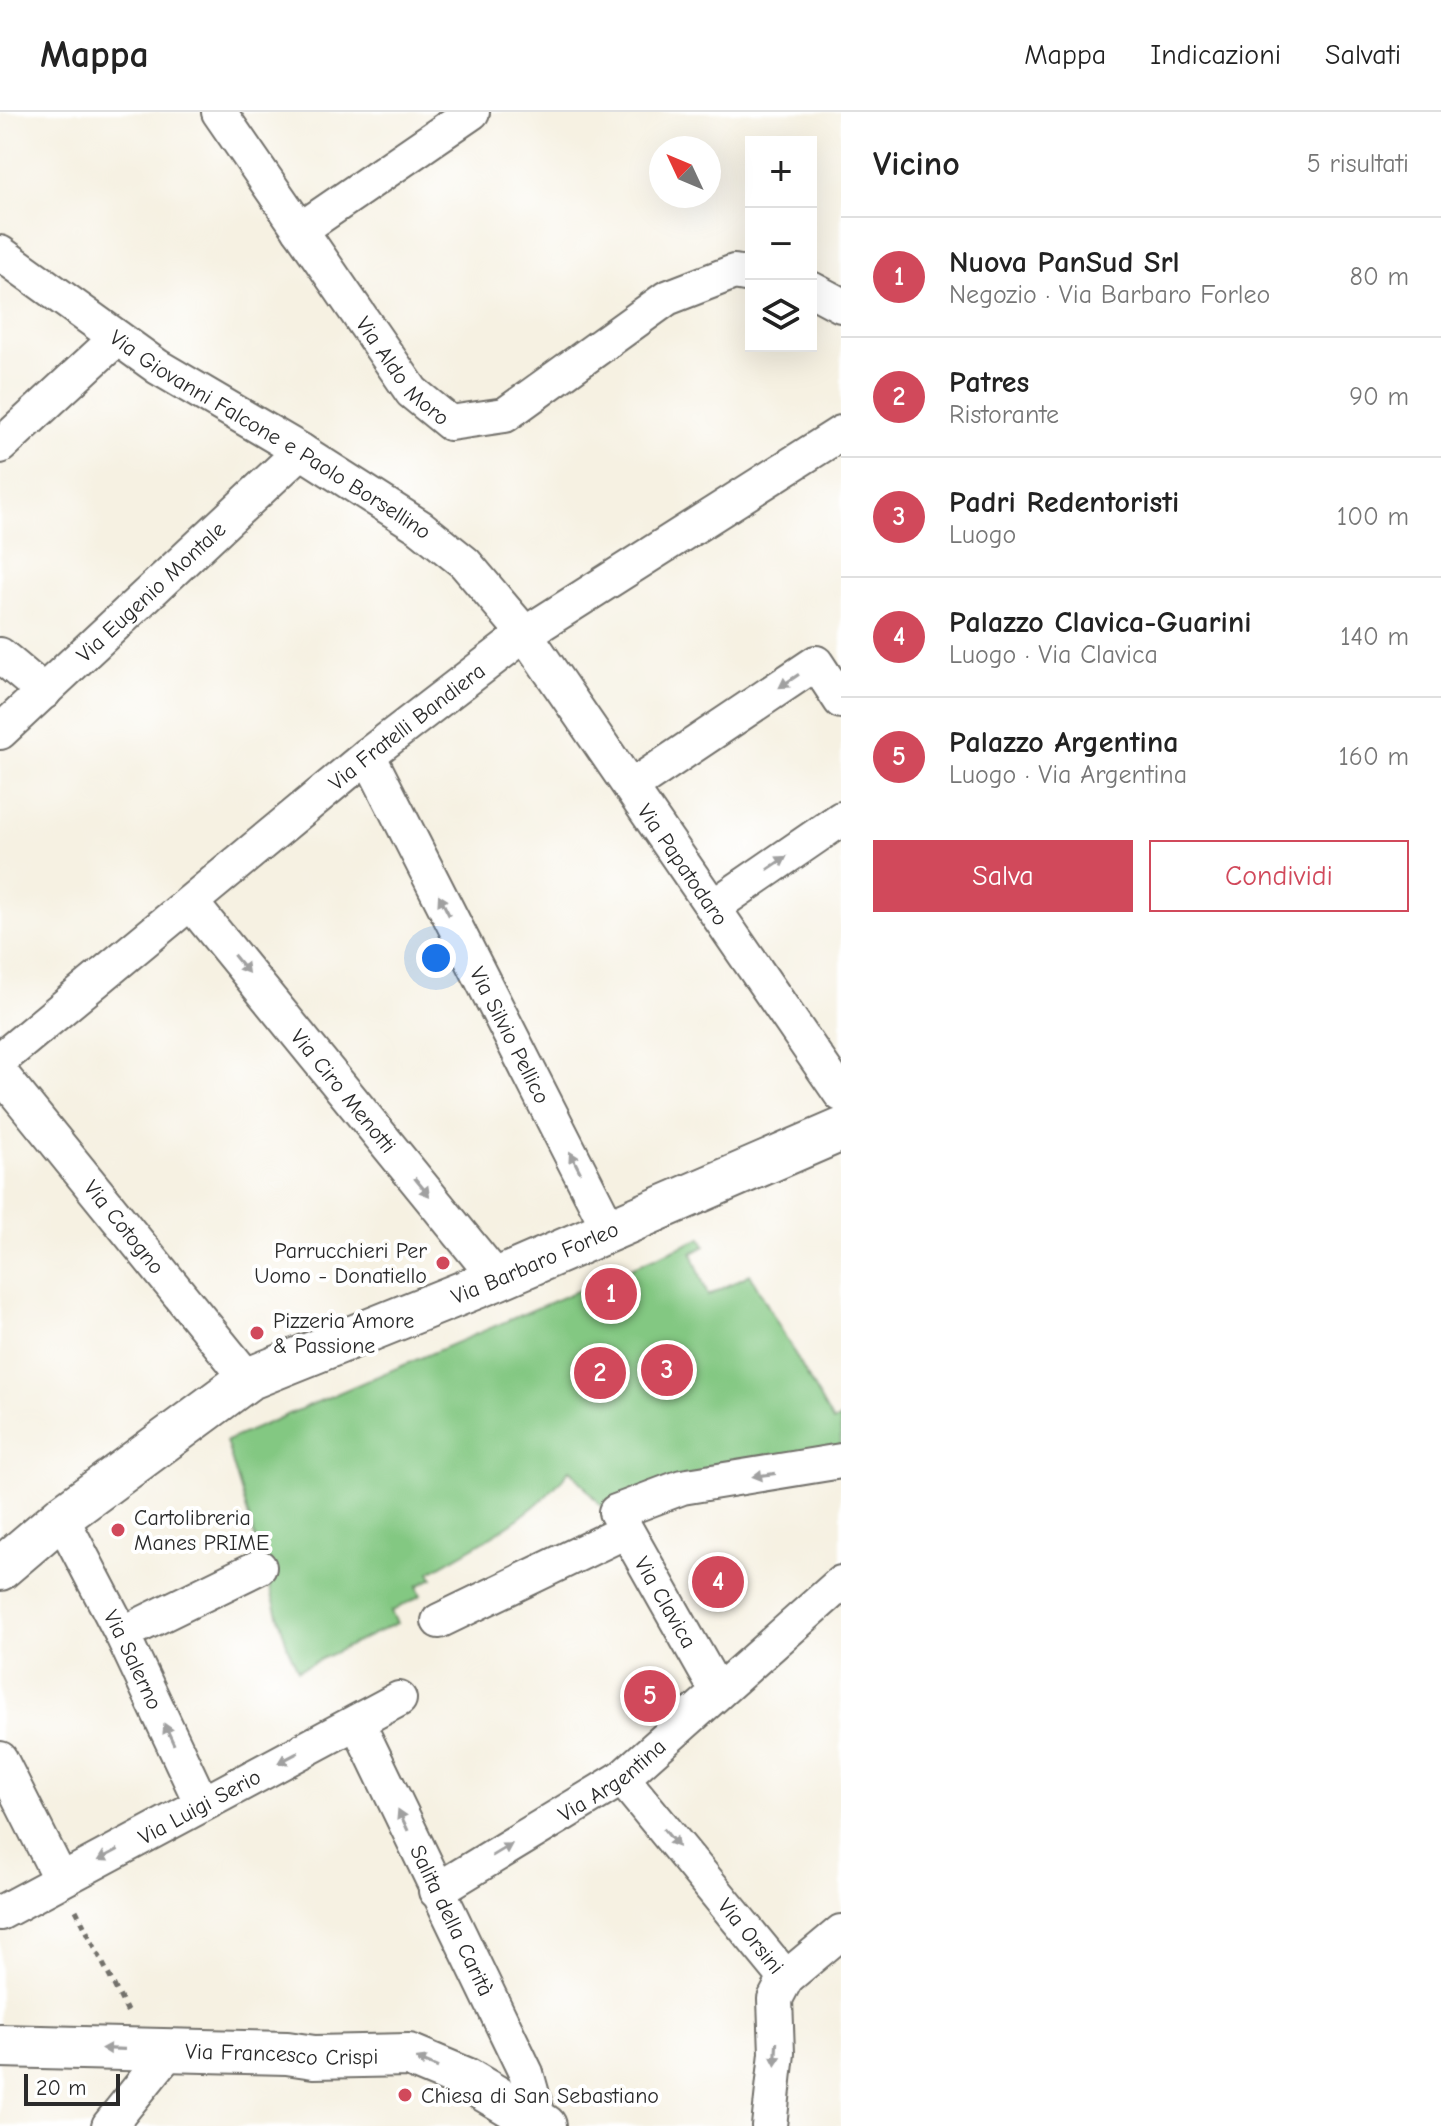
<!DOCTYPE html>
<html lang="it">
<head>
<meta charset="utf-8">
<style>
	body { margin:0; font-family:"Comic Neue",sans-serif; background:#f2f2f2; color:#222 }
	.controls { position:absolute; right:24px; top:24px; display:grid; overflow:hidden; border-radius:0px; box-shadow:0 8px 32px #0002 }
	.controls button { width:72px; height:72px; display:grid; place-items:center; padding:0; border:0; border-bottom:2px solid #e0e0e0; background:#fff; color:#222; font:40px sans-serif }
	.compass { position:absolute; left:649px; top:24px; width:72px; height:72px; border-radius:50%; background:#fff; box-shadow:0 8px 32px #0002; rotate:314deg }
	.scale { position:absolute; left:24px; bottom:20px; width:96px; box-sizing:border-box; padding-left:8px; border:4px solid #2b2b2b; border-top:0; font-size:22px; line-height:28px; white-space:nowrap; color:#2b2b2b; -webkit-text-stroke:6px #fff; paint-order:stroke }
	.you { position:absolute; left:436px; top:846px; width:28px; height:28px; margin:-20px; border:6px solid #fff; border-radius:50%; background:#1a73e8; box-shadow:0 0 0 12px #1a73e833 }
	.badge { display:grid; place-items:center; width:52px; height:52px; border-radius:50%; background:#d1495b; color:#fff; font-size:26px; font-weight:700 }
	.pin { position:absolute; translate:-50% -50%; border:4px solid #fff; box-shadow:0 2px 8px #0006 }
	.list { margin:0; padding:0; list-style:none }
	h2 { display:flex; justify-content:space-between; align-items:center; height:104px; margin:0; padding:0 32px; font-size:34px }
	h2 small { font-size:26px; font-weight:400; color:#767676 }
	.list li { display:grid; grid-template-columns:52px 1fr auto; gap:24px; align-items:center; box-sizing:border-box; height:120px; padding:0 32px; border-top:2px solid #e0e0e0 }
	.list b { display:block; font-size:30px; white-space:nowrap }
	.list p { margin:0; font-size:26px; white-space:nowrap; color:#767676 }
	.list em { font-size:26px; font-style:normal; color:#767676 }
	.actions { display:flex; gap:16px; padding:24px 32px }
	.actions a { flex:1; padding:18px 0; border:2px solid #d1495b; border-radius:0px; text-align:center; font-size:28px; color:#d1495b }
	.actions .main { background:#d1495b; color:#fff }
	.icon { flex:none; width:44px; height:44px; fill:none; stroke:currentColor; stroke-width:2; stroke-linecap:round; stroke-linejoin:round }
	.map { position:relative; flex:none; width:841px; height:2014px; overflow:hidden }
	header { display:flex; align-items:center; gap:48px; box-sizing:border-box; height:112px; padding:0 40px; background:#fff; border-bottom:2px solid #e0e0e0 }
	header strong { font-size:38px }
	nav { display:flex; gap:44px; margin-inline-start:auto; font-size:28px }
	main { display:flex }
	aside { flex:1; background:#fff }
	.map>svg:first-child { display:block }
	.green { fill:#83c882; stroke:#577a56; stroke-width:2 }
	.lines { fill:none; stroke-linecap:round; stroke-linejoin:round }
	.minor-casing { stroke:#72706b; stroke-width:38 }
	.tertiary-casing { stroke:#72706b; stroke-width:46 }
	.path { stroke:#72706b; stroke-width:5; stroke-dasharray:6 6; stroke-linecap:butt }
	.minor { stroke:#fff; stroke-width:34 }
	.tertiary { stroke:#fff; stroke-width:42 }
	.oneway { fill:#a0a0a0 }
	.poi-dot { fill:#d1495b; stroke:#fff; stroke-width:3 }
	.labels { text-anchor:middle; stroke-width:8; stroke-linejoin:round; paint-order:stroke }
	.street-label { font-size:22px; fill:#2b2b2b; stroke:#fff }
	.poi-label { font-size:22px; fill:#2b2b2b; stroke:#fff; text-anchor:start }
</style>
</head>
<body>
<header>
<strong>Mappa</strong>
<nav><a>Mappa</a><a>Indicazioni</a><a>Salvati</a></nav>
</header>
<main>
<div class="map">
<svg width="841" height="2014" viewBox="0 0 841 2014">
	<rect width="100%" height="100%" fill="#fff"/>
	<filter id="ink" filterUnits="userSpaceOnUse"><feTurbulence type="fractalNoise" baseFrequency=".0125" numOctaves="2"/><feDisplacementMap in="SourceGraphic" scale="16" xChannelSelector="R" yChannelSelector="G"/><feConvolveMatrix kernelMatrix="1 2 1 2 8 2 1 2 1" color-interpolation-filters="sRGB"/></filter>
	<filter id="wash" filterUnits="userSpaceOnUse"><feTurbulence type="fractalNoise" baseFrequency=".006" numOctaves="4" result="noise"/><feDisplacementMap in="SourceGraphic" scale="32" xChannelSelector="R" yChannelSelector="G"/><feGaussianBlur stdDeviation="1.8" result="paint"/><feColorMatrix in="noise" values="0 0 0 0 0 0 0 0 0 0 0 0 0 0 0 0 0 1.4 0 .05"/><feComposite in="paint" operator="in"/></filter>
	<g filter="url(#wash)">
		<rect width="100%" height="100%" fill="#f6f1e2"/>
		<path class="green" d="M 701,1126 L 705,1134 L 692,1141 L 708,1184 L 750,1162 L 833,1310 L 840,1306 L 841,1337 L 606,1400 L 570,1357 C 536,1404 479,1431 430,1460 L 433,1466 L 417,1474 L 421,1483 L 391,1500 L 397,1511 L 298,1558 L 288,1536 L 226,1329 Z"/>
	</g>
	<g filter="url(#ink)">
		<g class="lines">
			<defs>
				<g id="minor">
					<path id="s1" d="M 219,0 L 412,280 L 450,311 L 505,303 L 667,186 L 734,160 L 751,163"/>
					<polyline points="300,118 472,0"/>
					<path id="s2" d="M 0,141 L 158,255 L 301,339 L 420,415 L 465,451 L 525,522 L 841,982"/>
					<polyline points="811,177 841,193"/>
					<polyline points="0,334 117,226"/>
					<polyline points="0,543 44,580"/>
					<path id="s3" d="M 0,620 L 301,339"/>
					<path id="s4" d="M 368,643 L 610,1119"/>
					<polyline points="631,675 816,551 841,589"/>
					<path id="s5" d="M 191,791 L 497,1167"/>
					<polyline points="713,795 841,707"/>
					<path id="s6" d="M 0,948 L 368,643 L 525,522 L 841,321"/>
					<path id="s7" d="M 0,961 L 248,1267"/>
					<path id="s8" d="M 61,1405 L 122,1522 L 202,1692"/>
					<polyline points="439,1509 626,1419"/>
					<polyline points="122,1522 259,1455"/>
					<polyline points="717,1579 616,1400 682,1375 841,1349"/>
					<path id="s9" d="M 357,1610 L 526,1961 L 540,2011"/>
					<polyline points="0,1647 61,1768"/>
					<path id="s10" d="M 622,1666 L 786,1866 L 775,1887 L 777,1941 L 769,2014"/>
					<path id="s11" d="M 436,1779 L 622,1666 L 841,1471"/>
					<path id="s12" d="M 0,1801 L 399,1587"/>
					<polyline points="786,1866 841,1820"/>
					<polyline points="109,2014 170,1938"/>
				</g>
				<g id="tertiary">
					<path id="s13" d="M 0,1457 L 61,1405 L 248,1267 L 497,1167 L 841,1018"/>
					<path id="s14" d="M 0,1934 L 287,1941 L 314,1945 L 409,1943 L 466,1967 L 545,2014"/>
				</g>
			</defs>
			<use href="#minor" class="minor-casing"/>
			<use href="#tertiary" class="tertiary-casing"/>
			<polyline class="path" points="76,1798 129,1903"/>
			<use href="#minor" class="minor"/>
			<use href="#tertiary" class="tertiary"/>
		</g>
		<defs><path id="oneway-solid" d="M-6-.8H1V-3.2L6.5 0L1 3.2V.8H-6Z" transform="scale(2)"/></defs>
		<g class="oneway">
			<use href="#oneway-solid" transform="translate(789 569) rotate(146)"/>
			<use href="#oneway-solid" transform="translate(777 751) rotate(-34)"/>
			<use href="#oneway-solid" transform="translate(444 793) rotate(-117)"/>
			<use href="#oneway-solid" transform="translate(241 852) rotate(51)"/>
			<use href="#oneway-solid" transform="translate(575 1050) rotate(-117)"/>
			<use href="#oneway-solid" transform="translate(422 1075) rotate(51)"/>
			<use href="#oneway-solid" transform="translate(764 1363) rotate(172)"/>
			<use href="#oneway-solid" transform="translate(169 1622) rotate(-115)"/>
			<use href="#oneway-solid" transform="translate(288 1646) rotate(152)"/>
			<use href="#oneway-solid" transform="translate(403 1708) rotate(-115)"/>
			<use href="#oneway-solid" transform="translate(671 1726) rotate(51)"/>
			<use href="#oneway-solid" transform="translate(502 1738) rotate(-31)"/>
			<use href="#oneway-solid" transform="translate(108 1743) rotate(152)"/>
			<use href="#oneway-solid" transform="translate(113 1937) rotate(-178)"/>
			<use href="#oneway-solid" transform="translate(776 1942) rotate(93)"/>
			<use href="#oneway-solid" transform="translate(427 1951) rotate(-157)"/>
		</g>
	</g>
	<g class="poi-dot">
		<circle cx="443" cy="1151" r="8"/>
		<circle cx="257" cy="1221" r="8"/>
		<circle cx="118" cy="1418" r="8"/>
		<circle cx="405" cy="1983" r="8"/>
	</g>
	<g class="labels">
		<g class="street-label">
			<text dy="8" stroke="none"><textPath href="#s1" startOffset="318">Via Aldo Moro</textPath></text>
			<text dy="8" stroke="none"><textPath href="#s2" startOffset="326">Via Giovanni Falcone e Paolo Borsellino</textPath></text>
			<text dy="8" stroke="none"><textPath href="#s3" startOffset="206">Via Eugenio Montale</textPath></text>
			<text dy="8" stroke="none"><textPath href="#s6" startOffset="526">Via Fratelli Bandiera</textPath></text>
			<text dy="8" stroke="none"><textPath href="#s2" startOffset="932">Via Papatodaro</textPath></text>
			<text dy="8" stroke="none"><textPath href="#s4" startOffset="314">Via Silvio Pellico</textPath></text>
			<text dy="8" stroke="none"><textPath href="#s5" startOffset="242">Via Ciro Menotti</textPath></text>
			<text dy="8" stroke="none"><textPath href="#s7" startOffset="198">Via Cotogno</textPath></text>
			<text dy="8" stroke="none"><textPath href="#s13" startOffset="622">Via Barbaro Forleo</textPath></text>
			<text transform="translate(666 1490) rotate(60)" y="8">Via Clavica</text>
			<text dy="8" stroke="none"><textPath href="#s8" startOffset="160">Via Salerno</textPath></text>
			<text dy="8" stroke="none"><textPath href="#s11" startOffset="208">Via Argentina</textPath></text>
			<text dy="8" stroke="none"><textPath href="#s12" startOffset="226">Via Luigi Serio</textPath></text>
			<text dy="8" stroke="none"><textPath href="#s9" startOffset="220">Salita della Carità</textPath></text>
			<text dy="8" stroke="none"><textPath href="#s10" startOffset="204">Via Orsini</textPath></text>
			<text dy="8" stroke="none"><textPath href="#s14" startOffset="282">Via Francesco Crispi</textPath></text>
		</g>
		<g class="poi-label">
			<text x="427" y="1146" text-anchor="end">Parrucchieri Per<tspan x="427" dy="25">Uomo - Donatiello</tspan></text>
			<text x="273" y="1216">Pizzeria Amore<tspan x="273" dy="25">&amp; Passione</tspan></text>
			<text x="134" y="1413">Cartolibreria<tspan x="134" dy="25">Manes PRIME</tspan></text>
			<text x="421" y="1991">Chiesa di San Sebastiano</text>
		</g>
	</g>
</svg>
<div class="controls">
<button>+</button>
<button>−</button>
<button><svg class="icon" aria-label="layers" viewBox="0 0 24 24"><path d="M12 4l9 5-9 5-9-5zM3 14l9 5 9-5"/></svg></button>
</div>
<svg class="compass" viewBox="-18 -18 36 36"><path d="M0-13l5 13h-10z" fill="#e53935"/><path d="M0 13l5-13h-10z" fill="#767676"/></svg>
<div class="scale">20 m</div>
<div class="you"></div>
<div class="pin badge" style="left:611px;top:1182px">1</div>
<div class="pin badge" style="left:600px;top:1261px">2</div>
<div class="pin badge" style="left:667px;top:1258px">3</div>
<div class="pin badge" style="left:718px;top:1470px">4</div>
<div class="pin badge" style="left:650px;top:1584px">5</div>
</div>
<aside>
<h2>Vicino<small>5 risultati</small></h2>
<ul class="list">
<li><span class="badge">1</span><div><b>Nuova PanSud Srl</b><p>Negozio · Via Barbaro Forleo</p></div><em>80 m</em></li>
<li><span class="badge">2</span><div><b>Patres</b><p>Ristorante</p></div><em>90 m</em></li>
<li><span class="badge">3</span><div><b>Padri Redentoristi</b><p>Luogo</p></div><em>100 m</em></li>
<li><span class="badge">4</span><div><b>Palazzo Clavica-Guarini</b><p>Luogo · Via Clavica</p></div><em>140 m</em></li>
<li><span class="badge">5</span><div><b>Palazzo Argentina</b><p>Luogo · Via Argentina</p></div><em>160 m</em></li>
</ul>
<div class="actions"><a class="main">Salva</a><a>Condividi</a></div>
</aside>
</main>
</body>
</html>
